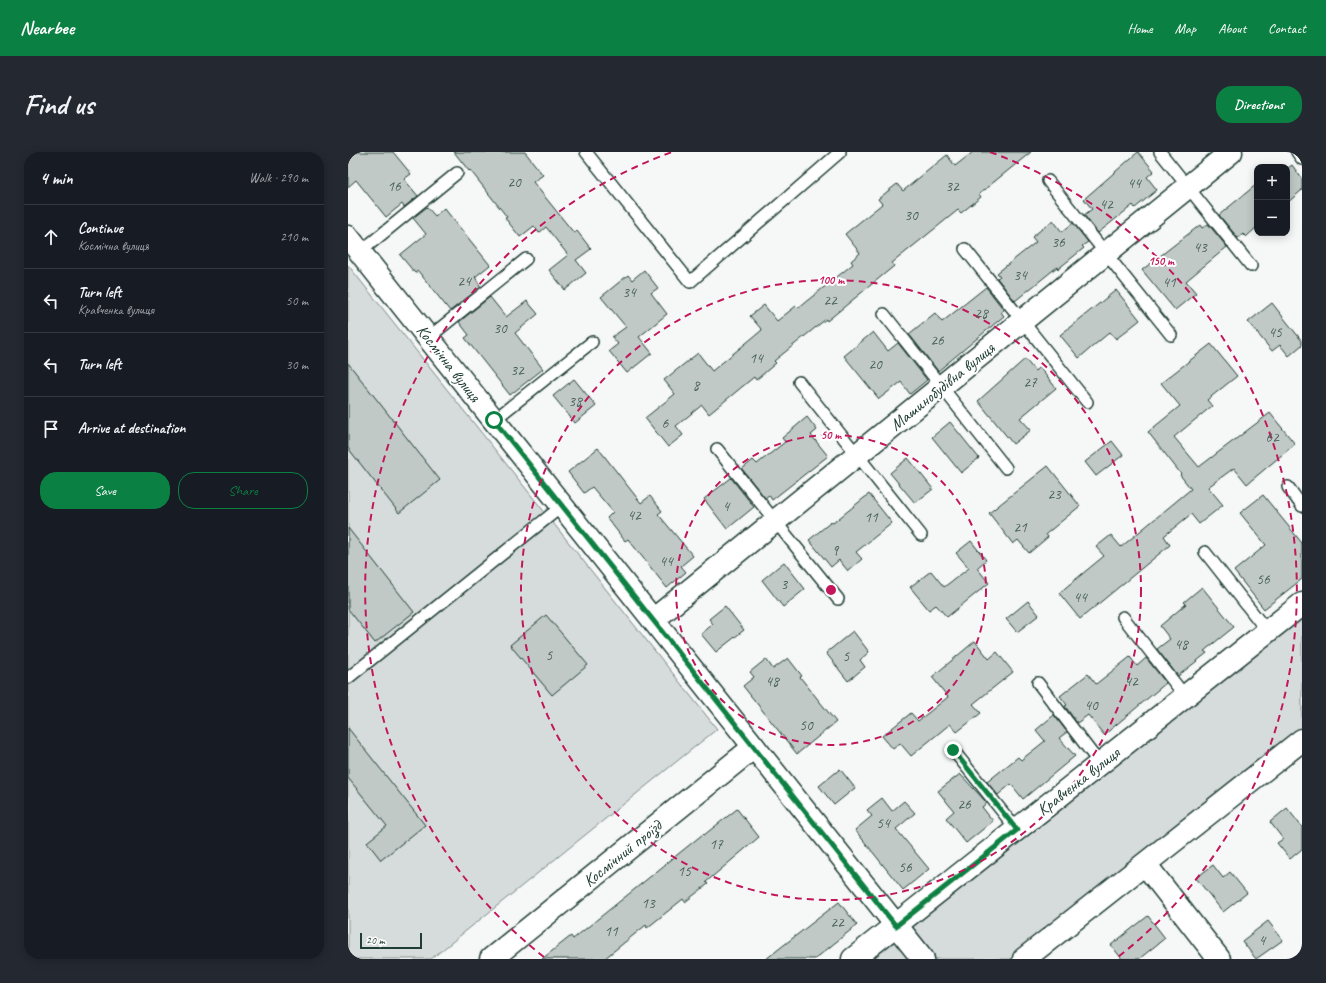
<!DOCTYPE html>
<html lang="en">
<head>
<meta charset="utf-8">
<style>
	body { margin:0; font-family:Caveat,sans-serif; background:#242831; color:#f1f3f6 }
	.controls { position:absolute; right:12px; top:12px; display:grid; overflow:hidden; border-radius:8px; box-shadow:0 2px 10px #0003 }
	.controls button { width:36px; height:36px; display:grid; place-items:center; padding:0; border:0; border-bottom:1px solid #363941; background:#171b24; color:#f1f3f6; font:20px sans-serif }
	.scale { position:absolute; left:12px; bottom:10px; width:62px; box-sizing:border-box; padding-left:4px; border:2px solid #1f3d34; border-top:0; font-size:11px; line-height:14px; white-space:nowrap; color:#1f3d34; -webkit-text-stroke:3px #fff; paint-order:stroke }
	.stop { position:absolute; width:12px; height:12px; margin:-9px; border:3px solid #0b8043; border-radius:50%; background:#fff }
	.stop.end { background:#0b8043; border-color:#fff; box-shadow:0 1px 4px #0008 }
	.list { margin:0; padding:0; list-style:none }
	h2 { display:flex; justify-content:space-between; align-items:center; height:52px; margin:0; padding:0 16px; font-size:17px }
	h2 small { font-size:13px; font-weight:400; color:#9ea1a6 }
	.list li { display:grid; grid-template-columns:26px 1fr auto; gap:12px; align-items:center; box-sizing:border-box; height:64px; padding:0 16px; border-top:1px solid #363941 }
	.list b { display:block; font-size:15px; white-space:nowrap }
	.list p { margin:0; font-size:13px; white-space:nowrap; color:#9ea1a6 }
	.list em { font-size:13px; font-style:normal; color:#9ea1a6 }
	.actions { display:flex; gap:8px; padding:12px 16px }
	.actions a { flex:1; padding:9px 0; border:1px solid #0b8043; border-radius:16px; text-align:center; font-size:14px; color:#0b8043 }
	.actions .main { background:#0b8043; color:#fff }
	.icon { flex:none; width:22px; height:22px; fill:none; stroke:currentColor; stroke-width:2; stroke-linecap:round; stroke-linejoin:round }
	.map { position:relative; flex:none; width:954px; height:807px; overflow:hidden; border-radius:16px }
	header { display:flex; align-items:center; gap:24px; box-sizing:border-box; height:56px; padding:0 20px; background:#0b8043; color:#fff }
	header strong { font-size:19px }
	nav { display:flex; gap:22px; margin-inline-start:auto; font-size:14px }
	.intro { display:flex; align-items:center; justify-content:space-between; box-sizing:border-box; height:96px; padding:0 24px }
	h1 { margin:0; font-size:28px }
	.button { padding:10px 18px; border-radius:16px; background:#0b8043; color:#fff; font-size:14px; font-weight:700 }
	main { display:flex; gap:24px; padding:0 24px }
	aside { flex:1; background:#171b24; border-radius:16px; box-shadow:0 2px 10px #0003 }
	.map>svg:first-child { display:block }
	.green { fill:#d6dcdb; stroke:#7a8c88 }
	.building { fill:#c0c9c6; stroke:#1f3d34 }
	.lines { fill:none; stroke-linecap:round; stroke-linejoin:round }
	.lane-casing { stroke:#1f3d34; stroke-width:14 }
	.street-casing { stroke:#1f3d34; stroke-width:25 }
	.lane { stroke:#fff; stroke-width:11 }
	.street { stroke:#fff; stroke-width:22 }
	.route { stroke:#0b8043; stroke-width:5 }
	.ring { fill:none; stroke:#c2185b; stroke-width:2; stroke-dasharray:7 5 }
	.labels { text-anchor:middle; stroke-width:4; stroke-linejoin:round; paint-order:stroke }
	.number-label { font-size:15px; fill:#476058 }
	.street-label { font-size:17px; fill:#1f3d34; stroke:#fff }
	.centre { fill:#c2185b; stroke:#fff; stroke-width:2 }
	.ring-label { font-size:12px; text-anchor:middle; font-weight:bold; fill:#c2185b; stroke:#fff; stroke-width:4; stroke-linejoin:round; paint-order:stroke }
</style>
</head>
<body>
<header>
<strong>Nearbee</strong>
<nav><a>Home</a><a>Map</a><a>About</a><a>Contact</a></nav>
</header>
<div class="intro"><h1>Find us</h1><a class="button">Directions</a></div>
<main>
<aside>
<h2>4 min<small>Walk · 290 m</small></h2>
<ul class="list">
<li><svg class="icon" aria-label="ahead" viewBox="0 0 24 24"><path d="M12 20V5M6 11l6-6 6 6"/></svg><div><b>Continue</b><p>Космічна вулиця</p></div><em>210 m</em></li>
<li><svg class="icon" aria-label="left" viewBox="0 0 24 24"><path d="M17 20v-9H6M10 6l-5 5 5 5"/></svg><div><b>Turn left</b><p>Кравченка вулиця</p></div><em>50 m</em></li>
<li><svg class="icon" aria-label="left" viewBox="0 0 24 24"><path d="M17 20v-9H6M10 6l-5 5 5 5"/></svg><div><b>Turn left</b></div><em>30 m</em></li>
<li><svg class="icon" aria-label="arrive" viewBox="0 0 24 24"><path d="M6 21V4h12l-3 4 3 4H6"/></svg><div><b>Arrive at destination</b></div></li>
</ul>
<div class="actions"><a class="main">Save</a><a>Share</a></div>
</aside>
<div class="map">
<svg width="954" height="807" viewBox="0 0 954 807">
	<rect width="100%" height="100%" fill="#f6f7f7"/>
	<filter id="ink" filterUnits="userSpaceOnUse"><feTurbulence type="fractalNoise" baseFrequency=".025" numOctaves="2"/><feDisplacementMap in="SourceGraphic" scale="8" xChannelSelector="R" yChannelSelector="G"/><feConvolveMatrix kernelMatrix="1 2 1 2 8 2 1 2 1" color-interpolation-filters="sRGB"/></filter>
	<g filter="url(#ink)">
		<g class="green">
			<polygon points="0,113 369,577 83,807 0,807"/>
			<polygon points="954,461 954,579 663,807 516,807"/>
		</g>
		<g class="building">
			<polygon points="0,0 45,0 63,22 56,27 70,44 56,55 54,52 38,65 8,28 0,35"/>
			<polygon points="106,0 177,0 195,23 185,30 226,81 229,79 243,97 228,108 238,121 217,138 201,118 220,103 198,75 191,81 186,74 172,85 157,66 159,65 122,18 121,19"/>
			<polygon points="625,0 683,0 631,42 633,45 613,61 610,58 544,111 546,114 479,169 478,167 426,209 428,211 408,228 406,225 361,262 354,253 328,274 335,283 320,295 297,266 327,242 316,228 350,201 364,219 414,178 402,164 416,153 429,169 448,154 450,156 505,112 503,109 512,101 497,82 534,52 530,47 549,32 555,39 599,3 607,14"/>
			<polygon points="790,0 806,19 799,25 809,38 787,56 785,53 750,81 736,63 744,57 736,47"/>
			<polygon points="944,13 954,27 954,38 939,51 939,17"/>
			<polygon points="909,32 909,75 898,85 895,82 890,86 871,63"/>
			<polygon points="79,55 87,64 96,56 142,113 127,125 133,135 102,159 70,119 67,121 52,103 78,82 65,66"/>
			<polygon points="705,68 714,80 725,71 740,90 734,94 736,96 710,117 709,115 667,149 649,126 652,124 649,121 688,90 684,85"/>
			<polygon points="860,72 879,95 838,129 848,141 827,158 794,118 852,73 854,76"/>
			<polygon points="296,118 310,136 303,141 319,162 291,185 304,201 279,221 261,199 270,192 264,185 278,175 253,145 280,123 284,128"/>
			<polygon points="638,135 656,158 653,160 656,164 590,219 561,182 587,161 594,170"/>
			<polygon points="768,138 792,168 768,187 762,180 731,206 712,183"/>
			<polygon points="142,145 158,165 179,149 190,162 167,181 195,217 162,243 117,186 121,183 111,170"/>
			<polygon points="924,151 954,189 954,193 941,204 932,193 924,199 900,170"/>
			<polygon points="525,180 540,199 550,191 579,228 562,242 553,230 531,247 496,204"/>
			<polygon points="863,192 889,224 859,248 864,254 826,285 851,315 922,261 947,292 899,332 886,316 860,335 875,353 851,372 843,362 816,384 822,393 732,467 711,441 756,404 748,395 763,383 773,395 843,337 832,323 833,322 800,280 832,254 813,231"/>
			<polygon points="677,207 687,219 691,215 708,236 672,266 683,278 665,292 630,249"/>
			<polygon points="0,211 92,328 51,361 0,296"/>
			<polygon points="226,227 248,254 227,271 205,244"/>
			<polygon points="459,265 469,278 463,283 480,304 424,348 421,343 417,346 394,317 405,308 409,312 437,290 434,286"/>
			<polygon points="602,270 631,306 613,321 584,285"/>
			<polygon points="764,289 775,303 748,324 737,310"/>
			<polygon points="250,296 293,351 302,344 314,359 310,362 345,404 333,414 338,420 319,436 280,387 277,389 259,366 265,360 244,335 236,341 220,320"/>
			<polygon points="560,306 585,337 567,351 542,321"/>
			<polygon points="700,314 732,354 698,382 700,385 681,401 670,388 665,392 641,361"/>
			<polygon points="383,326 406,355 379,377 356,347"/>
			<polygon points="521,342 544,371 508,400 514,407 500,419 491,408 483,415 461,388 483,370 485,371"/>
			<polygon points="915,343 954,391 954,427 916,457 886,419 918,393 892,361"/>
			<polygon points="0,376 66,460 27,491 0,457"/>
			<polygon points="623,389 638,408 629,416 641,431 599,465 588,453 581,458 562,435 583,419 596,435 621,416 608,401"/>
			<polygon points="436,410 457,437 435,455 414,428"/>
			<polygon points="854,435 886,475 856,499 859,501 830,524 809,497 822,487 812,474 838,452 836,450"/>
			<polygon points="680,449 691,463 669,480 658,467"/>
			<polygon points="377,454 396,478 368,500 353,482 365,472 361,467"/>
			<polygon points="198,463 240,513 204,543 162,493"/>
			<polygon points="505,479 521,500 512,508 517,515 500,529 478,501"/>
			<polygon points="627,489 641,507 649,500 665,520 625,552 633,561 609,580 602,572 563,604 552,591 545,597 534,584 563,561 570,569 600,545 584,525"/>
			<polygon points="782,505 789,514 798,506 818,531 756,583 740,563 729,571 717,554 719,553 712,544 740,522 748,532"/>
			<polygon points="440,506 454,524 452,525 488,570 449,602 395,534 406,525 402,520 418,507 425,517"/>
			<polygon points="706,563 719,580 711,586 727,604 675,647 663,632 650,643 639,630 670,605 673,608 697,589 688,578"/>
			<polygon points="0,576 77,673 33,708 19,690 39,674 0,626"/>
			<polygon points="492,617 507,636 486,653 471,634"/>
			<polygon points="612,622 639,651 634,655 645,669 618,691 598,666 606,659 590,639"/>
			<polygon points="534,646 544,659 556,649 567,661 548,677 581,717 555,738 507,678 524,664 519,658"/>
			<polygon points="939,656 954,675 954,697 942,707 929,691 935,687 922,670"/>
			<polygon points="389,657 411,685 358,730 360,732 337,750 335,747 299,776 298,773 256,807 194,807 223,784 225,787 355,682 356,683"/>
			<polygon points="865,713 875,726 882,720 899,741 875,760 848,726"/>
			<polygon points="491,750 509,773 467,807 418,807"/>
			<polygon points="800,764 817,786 791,807 774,807 763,793"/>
			<polygon points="920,769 935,788 908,807 894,789"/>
		</g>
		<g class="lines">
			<defs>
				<g id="lane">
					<polyline points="238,0 342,130 492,0"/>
					<polyline points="812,0 903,114"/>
					<polyline points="949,0 954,7"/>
					<polyline points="700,29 823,183"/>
					<polyline points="617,97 739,250"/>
					<polyline points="12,100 109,21"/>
					<polyline points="536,162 658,316"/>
					<polyline points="80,186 178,107"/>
					<polyline points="451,230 573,383"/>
					<polyline points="146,268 244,190"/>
					<polyline points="369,297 490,447"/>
					<polyline points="940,335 954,354"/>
					<polyline points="857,400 919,479"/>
					<polyline points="775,465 837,544"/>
					<polyline points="0,526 214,354"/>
					<polyline points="690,531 752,612"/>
					<polyline points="605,598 669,678"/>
				</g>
				<g id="street">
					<polyline points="0,85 575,807"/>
					<polyline points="305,468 883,0"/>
					<polyline points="797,712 871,807"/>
					<polyline points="143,807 406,595"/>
					<polyline points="505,807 954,452"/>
					<polyline points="676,807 954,588"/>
				</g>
			</defs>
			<use href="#lane" class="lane-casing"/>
			<use href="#street" class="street-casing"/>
			<use href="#lane" class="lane"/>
			<use href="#street" class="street"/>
		</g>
	</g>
	<g class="lines" filter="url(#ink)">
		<polyline class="route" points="146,268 548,774 669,678 605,598"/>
	</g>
	<g class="ring">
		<circle cx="483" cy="438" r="155"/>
		<circle cx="483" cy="438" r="310"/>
		<path d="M196 805A466 466 0 0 1 324 0M642 0A466 466 0 0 1 770 805"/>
	</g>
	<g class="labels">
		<g class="number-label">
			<text x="166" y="35">20</text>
			<text x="786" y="36">44</text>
			<text x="46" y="39">16</text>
			<text x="604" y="39">32</text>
			<text x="758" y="57">42</text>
			<text x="563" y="68">30</text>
			<text x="710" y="95">36</text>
			<text x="852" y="100">43</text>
			<text x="672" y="128">34</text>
			<text x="116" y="134">24</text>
			<text x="821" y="135">41</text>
			<text x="281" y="145">34</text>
			<text x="482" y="153">22</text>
			<text x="633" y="166">28</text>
			<text x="152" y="181">30</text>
			<text x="927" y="185">45</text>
			<text x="589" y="193">26</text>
			<text x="408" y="211">14</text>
			<text x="527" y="217">20</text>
			<text x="169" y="223">32</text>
			<text x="682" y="235">27</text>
			<text x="348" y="238">8</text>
			<text x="227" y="254">38</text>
			<text x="317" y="276">6</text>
			<text x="924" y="290">62</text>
			<text x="706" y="347">23</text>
			<text x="378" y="359">4</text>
			<text x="286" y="368">42</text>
			<text x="523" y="370">11</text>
			<text x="672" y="380">21</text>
			<text x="487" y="403">9</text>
			<text x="318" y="414">44</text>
			<text x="915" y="432">56</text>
			<text x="436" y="437">3</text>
			<text x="732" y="450">44</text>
			<text x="833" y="497">48</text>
			<text x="201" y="508">5</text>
			<text x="498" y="509">5</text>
			<text x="424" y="534">48</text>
			<text x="783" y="534">42</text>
			<text x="743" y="558">40</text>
			<text x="458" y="578">50</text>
			<text x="616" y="657">26</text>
			<text x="535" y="676">54</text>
			<text x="368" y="697">17</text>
			<text x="557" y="720">56</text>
			<text x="336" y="724">15</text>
			<text x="300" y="756">13</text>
			<text x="489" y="775">22</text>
			<text x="263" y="784">11</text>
			<text x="914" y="793">4</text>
		</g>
		<g class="street-label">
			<text transform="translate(101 211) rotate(52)" y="6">Космічна вулиця</text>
			<text transform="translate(594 234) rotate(-39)" y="6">Машинобудівна вулиця</text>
			<text transform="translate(730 629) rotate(-38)" y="6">Кравченка вулиця</text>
			<text transform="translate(274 701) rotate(-39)" y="6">Космічний проїзд</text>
		</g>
	</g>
	<circle cx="483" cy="438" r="6" class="centre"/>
	<g class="ring-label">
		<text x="813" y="113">150 m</text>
		<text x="483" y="132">100 m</text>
		<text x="483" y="287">50 m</text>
	</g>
</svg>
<div class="controls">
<button>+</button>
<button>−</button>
</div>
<div class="scale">20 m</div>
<div class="stop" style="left:146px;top:268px"></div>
<div class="stop end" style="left:605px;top:598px"></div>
</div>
</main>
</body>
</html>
